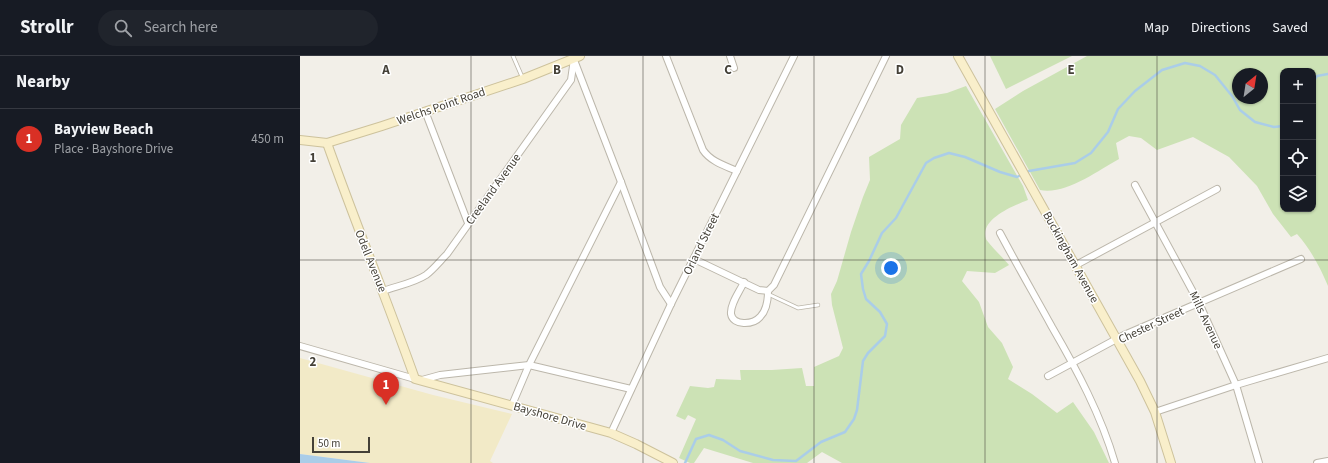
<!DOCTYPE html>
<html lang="en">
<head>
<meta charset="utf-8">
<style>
	body { margin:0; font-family:"Source Sans 3",sans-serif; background:#20242c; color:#f1f3f6 }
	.controls { position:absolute; right:12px; top:12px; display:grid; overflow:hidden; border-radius:8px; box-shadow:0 1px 3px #0004 }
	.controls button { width:36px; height:36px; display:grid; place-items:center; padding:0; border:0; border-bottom:1px solid #363941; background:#171b24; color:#f1f3f6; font:20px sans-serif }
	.compass { position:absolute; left:932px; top:12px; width:36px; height:36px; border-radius:50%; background:#171b24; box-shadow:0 1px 3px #0004; rotate:30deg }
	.scale { position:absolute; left:12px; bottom:10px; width:58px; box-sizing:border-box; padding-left:4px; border:2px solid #444037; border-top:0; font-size:11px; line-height:14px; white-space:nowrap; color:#444037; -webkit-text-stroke:3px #fff; paint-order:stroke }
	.you { position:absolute; left:591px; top:212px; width:14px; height:14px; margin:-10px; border:3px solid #fff; border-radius:50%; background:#1a73e8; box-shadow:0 0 0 6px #1a73e833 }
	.badge { display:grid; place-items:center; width:26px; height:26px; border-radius:50%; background:#d93025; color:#fff; font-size:13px; font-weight:700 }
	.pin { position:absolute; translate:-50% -33px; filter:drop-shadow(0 1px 2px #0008) }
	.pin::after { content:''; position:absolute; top:21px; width:14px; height:12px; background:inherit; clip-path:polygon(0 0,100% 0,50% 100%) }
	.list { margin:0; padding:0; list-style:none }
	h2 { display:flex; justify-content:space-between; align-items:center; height:52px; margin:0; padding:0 16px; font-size:17px }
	h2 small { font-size:13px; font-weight:400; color:#9ea1a6 }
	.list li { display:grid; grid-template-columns:26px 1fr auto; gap:12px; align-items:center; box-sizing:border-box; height:60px; padding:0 16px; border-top:1px solid #363941 }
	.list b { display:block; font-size:15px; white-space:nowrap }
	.list p { margin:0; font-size:13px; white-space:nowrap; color:#9ea1a6 }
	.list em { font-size:13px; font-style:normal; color:#9ea1a6 }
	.icon { flex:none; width:22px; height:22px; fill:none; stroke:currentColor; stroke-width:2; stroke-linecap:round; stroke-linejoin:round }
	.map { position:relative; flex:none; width:1028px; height:407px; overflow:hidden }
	header { display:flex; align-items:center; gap:24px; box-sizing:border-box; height:56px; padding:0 20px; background:#171b24; border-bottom:1px solid #363941 }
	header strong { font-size:19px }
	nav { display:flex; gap:22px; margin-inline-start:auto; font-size:14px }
	.search { width:280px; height:36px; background:#20242c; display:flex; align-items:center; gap:10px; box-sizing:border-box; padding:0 14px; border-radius:22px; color:#9ea1a6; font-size:15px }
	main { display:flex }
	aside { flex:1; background:#171b24 }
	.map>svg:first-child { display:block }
	.green { fill:#cce2b5; fill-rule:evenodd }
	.sand { fill:#f2eac7 }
	.water { fill:#aacde8 }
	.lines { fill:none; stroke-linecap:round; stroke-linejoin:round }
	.stream { stroke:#aacde8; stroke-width:2.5 }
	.lane-casing { stroke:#bcb7ab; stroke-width:4.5 }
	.street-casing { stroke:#bcb7ab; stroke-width:8 }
	.secondary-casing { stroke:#cdc29c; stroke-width:10 }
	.lane { stroke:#fff; stroke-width:3 }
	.street { stroke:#fff; stroke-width:6 }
	.secondary { stroke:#f9efcb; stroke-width:8 }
	.grid { fill:none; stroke:#444037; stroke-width:1; stroke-opacity:0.55 }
	.labels { text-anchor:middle; stroke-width:3; stroke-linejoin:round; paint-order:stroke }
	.street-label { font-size:12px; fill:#444037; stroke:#fff }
	.grid-label { font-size:13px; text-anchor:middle; font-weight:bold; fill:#444037; stroke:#fff; stroke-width:3; stroke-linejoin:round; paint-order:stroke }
</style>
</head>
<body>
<header>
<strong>Strollr</strong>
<div class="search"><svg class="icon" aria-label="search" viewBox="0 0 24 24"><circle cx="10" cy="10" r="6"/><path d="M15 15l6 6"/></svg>Search here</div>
<nav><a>Map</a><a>Directions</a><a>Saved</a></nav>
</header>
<main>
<aside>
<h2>Nearby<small></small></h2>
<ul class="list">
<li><span class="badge">1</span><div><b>Bayview Beach</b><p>Place · Bayshore Drive</p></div><em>450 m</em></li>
</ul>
</aside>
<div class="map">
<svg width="1028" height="407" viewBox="0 0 1028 407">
	<rect width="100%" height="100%" fill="#f2efe8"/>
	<g class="green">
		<polygon points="690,0 772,0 706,33"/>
		<path d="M 787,0 L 1028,0 L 1028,230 C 1020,211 1011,194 997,178 L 991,181 L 973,158 L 957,130 L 929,101 L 893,81 L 857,94 L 841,82 L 829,80 L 816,87 L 819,103 C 797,115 766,139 740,134 L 695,53 L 723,35 ZM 983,15 L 1013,15 L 1013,153 L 983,153 ZM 938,18 L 962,18 L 962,42 L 938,42 Z"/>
		<path d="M 666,30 L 723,130 L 728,144 C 715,149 679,163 686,183 C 688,187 705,204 709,209 L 695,217 L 667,215 L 662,225 L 679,246 L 688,271 L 702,287 L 713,311 L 708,323 L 732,338 L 757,357 L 773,346 L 794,376 L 809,407 L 542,407 L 522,396 L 507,407 L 453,407 L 404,392 L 394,407 L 390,407 L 379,402 L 396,363 L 388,359 L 385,364 L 376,360 L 390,330 L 408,332 L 414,331 L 416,323 L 441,324 L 440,314 L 472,314 L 502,312 L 506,330 L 514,330 L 514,311 L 539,300 L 543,292 L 532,249 L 531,238 L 537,225 L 551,176 L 563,141 L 570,124 L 569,101 L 600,83 L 601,69 L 617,42 L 647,37 Z"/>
	</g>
	<polygon class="sand" points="0,302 133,339 212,358 190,405 193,407 70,407 0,398"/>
	<polygon class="water" points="0,398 70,407 0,407"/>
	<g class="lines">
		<g class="stream">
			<polyline points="1013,26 1017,20 1028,18"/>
			<polyline points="385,407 396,383 409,379 423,384 440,395 473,404 496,405 521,386 545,376 554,363 557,354 563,305 568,297 585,280 587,268 580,256 566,243 563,233 561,218 569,205 582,177 596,162 626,107 634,102 649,97 665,101 700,116 717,121 729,115 775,107 791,97 808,76 818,53 835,35 862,14 885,7 900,10 915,19 932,40 940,54 955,66 974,71 983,70"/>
		</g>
		<defs>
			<g id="lane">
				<polyline points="213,0 223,23"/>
				<polyline points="468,238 498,252 518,249"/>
			</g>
			<g id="street">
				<path d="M 366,0 L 403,94 C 410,105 425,110 437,115"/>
				<polyline points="430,0 434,12"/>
				<polyline points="274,4 321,126 360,231 371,248"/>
				<polyline points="125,55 168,167"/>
				<polyline points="835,129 899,247 936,329 959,407"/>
				<path d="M 700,177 C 717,209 735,240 752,271 C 777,314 801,359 815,407"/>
				<polyline points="394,203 459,234 468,235"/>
				<polyline points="776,209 917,133"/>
				<path d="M 444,226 C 440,235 430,248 431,258 C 433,270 453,269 460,261 C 466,255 468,244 468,235"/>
				<path d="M 83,235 C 97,230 114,227 126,219 C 134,213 140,205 147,198 L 271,24 L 274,3"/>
				<polyline points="468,235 474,229 586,0"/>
				<polyline points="0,290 115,323"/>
				<polyline points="748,320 824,279 1001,203"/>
				<polyline points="122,324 140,319 229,309 331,333"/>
				<polyline points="212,349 229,309 321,126"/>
				<polyline points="855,356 936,329 1028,302"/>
				<polyline points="311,377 371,248 494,0"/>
				<polyline points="1017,407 1028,405"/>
			</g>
			<g id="secondary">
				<polyline points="658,0 840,325 855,356 871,407"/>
				<polyline points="0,84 27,87 82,70 223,23 280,0"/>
				<path d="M 27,87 C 55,166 87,244 115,323 L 311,377 L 336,388 L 373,407"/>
			</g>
		</defs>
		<use href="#lane" class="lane-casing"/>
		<use href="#street" class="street-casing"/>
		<use href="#secondary" class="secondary-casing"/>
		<use href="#lane" class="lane"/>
		<use href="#street" class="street"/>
		<use href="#secondary" class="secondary"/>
	</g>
	<path class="grid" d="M 171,0 L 171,407M 343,0 L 343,407M 514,0 L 514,407M 685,0 L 685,407M 857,0 L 857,407M 0,204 L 1028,204"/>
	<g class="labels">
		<g class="street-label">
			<text transform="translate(141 50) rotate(-19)" y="4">Welchs Point Road</text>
			<text transform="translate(193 133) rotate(-54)" y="4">Creeland Avenue</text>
			<text transform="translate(401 188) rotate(-64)" y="4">Orland Street</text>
			<text transform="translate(771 201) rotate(61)" y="4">Buckingham Avenue</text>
			<text transform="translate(71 205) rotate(68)" y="4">Odell Avenue</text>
			<text transform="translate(906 264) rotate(65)" y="4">Mills Avenue</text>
			<text transform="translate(851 269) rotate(-25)" y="4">Chester Street</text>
			<text transform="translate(250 360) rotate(16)" y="4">Bayshore Drive</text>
		</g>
	</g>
	<g class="grid-label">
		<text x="86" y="18">A</text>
		<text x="257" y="18">B</text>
		<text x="428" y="18">C</text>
		<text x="600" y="18">D</text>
		<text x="771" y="18">E</text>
		<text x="13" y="106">1</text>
		<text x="13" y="310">2</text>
	</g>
</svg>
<div class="controls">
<button>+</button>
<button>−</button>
<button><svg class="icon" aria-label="locate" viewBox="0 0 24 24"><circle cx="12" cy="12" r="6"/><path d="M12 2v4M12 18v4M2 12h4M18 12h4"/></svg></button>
<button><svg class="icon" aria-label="layers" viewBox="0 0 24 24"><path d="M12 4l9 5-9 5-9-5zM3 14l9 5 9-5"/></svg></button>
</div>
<svg class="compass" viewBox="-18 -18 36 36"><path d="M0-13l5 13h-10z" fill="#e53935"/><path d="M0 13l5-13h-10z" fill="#9ea1a6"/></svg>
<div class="scale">50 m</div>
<div class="you"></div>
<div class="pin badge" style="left:86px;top:349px">1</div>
</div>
</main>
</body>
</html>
